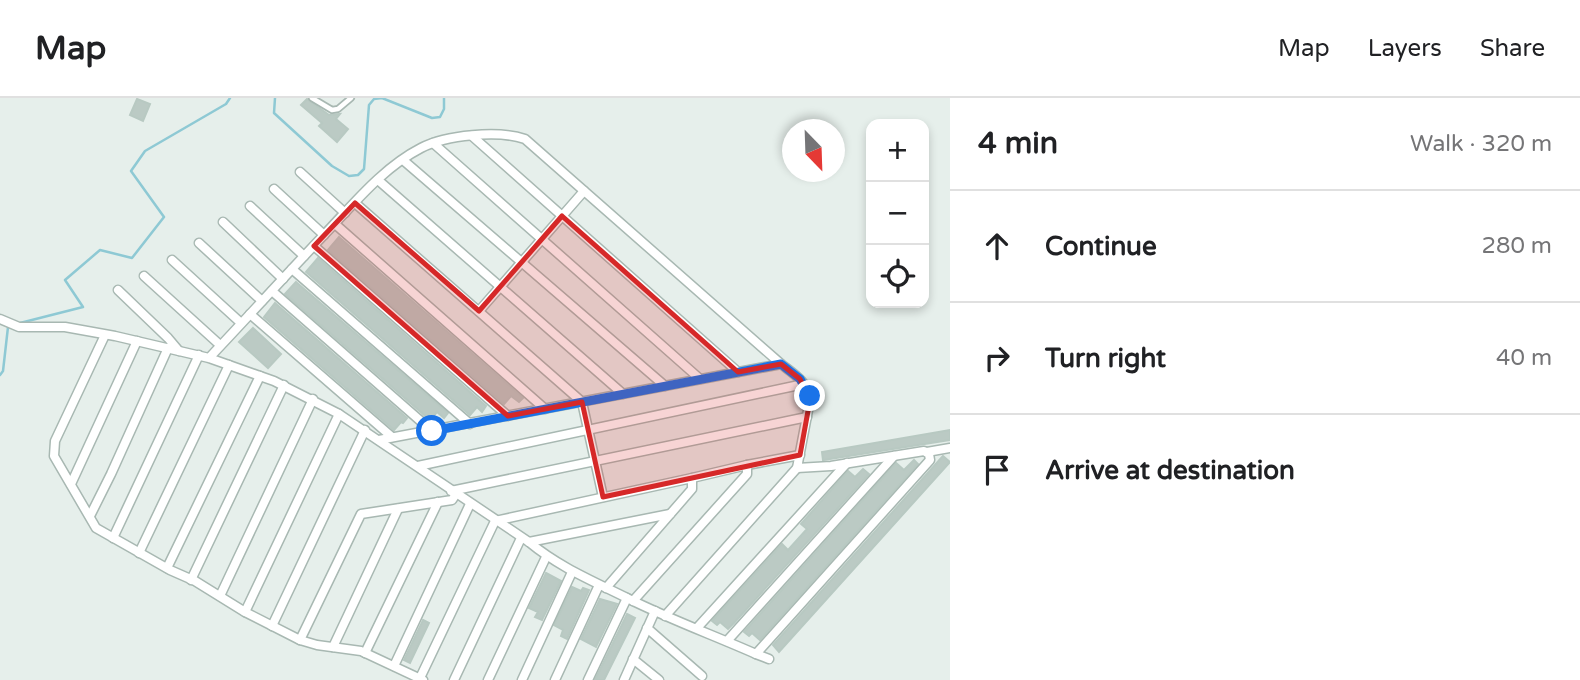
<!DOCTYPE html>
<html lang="en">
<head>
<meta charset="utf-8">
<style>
	body { margin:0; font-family:"Varela Round",sans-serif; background:#f6f6f6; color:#202124 }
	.controls { position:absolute; right:21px; top:21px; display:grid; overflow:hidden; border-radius:14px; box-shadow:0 4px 10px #0003 }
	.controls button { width:63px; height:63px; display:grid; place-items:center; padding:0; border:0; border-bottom:2px solid #e0e0e0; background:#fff; color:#202124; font:35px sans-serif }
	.compass { position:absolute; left:782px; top:21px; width:63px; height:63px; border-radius:50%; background:#fff; box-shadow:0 4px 10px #0003; rotate:157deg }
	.stop { position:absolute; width:21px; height:21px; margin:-16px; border:5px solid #1a73e8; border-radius:50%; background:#fff }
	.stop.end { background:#1a73e8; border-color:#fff; box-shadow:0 2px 7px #0008 }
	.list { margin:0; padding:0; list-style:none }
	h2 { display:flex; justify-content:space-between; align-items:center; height:91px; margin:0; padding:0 28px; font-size:30px }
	h2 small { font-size:23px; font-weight:400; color:#757577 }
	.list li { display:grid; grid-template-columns:46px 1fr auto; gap:21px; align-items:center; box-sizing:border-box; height:112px; padding:0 28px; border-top:2px solid #e0e0e0 }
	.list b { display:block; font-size:26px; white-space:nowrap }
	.list em { font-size:23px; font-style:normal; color:#757577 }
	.icon { flex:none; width:38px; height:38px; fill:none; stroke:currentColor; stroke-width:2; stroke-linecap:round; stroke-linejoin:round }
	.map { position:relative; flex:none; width:950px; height:582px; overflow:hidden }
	header { display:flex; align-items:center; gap:42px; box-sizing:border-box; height:98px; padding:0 35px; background:#fff; border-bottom:2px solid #e0e0e0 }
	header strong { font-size:33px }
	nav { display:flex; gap:38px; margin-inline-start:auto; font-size:24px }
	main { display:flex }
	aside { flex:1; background:#fff }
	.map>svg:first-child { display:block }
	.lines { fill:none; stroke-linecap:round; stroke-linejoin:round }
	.stream { stroke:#8ec9d4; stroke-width:2.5 }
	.building { fill:#bbcac4; stroke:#b8c9c2; stroke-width:2 }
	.lane-casing { stroke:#a8b8b2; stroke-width:8 }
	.street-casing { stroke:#a8b8b2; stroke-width:11 }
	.lane { stroke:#fff; stroke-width:4.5 }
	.street { stroke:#fff; stroke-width:8 }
	.route { stroke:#1a73e8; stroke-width:9 }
	.marked { fill:#d62828; fill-opacity:0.2; stroke:#d62828; stroke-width:5; stroke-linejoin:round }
</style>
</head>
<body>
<header>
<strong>Map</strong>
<nav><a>Map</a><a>Layers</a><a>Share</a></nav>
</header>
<main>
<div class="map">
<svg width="950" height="582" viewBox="0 0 950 582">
	<rect width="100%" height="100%" fill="#e6efeb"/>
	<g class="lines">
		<g class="stream">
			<polyline points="275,0 274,15 332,68 349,78 358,77 364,71 369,7 374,1 382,0 432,20 440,19 444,11 444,0"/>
			<polyline points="20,225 83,209 65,182 100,152 132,160 164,119 131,73 145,53 226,6 230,0"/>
			<polyline points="0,277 3,273 8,229 10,228"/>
		</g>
	</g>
	<g class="building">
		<polygon points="137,1 150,6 143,23 130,17"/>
		<polygon points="307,1 329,17 340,16 336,21 348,31 337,44 319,28 322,25 301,7"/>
		<polygon points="339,139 523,300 519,304 511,298 504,306 328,152"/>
		<polygon points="318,160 486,308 482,314 477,309 470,317 306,174"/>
		<polygon points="296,184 448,315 444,320 437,314 430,322 285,196"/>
		<polygon points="275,205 407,320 403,325 401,324 394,332 264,219"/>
		<polygon points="253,230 281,256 268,270 239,244"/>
		<polygon points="950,332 950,342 823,362 822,354"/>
		<polygon points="943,358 950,364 779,554 773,547"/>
		<polygon points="914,362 918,366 760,542 752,535 749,538 744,534 896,365 904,372"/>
		<polygon points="863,371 869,376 734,525 728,531 720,524 717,527 712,523 782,446 788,452 807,431 801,426 848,373 855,379"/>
		<polygon points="546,475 561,483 542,522 535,519 538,514 529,510"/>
		<polygon points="572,489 581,493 583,490 589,492 567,541 561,538 563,532 554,527"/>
		<polygon points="600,501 617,506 596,549 581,541"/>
		<polygon points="627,516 635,520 604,582 595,582"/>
		<polygon points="423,522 429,525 410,565 404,562"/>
	</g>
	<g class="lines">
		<defs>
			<polyline id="lane" points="312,0 332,12 338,11 351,0"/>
			<g id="street">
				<polyline points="472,38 738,274"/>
				<polyline points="433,45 700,281"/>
				<polyline points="403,62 665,288"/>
				<polyline points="300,74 345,115"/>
				<polyline points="378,82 623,296"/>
				<polyline points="274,91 324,137"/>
				<polyline points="355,105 582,304 603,399"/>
				<polyline points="250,108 304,158"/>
				<polyline points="223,124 283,181"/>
				<polyline points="335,126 545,311"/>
				<polyline points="199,145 262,203"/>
				<polyline points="314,148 508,318"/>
				<polyline points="172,162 241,225"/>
				<polyline points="292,171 470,326"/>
				<polyline points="144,178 220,247"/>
				<polyline points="118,192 168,240 179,253"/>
				<polyline points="272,193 432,333"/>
				<polyline points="479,213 584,93"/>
				<polyline points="250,216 392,339"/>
				<path d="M 0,221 L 19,229 L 65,229 L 115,238 L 209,260 L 274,283 L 339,316 L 529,444 C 559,469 593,483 627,500 C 669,521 713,537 756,556 L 930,362 L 929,356 L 924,353 L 831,368 L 797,370 L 810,302 C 808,284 794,276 781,266 L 525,41 C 498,32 446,37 421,50 C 382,70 352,108 322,139 C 284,179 247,220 209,260"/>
				<polyline points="105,237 55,343 54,358 96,430 170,472 195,483 245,514 300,542 317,547 361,553 423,582"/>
				<polyline points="379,342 781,266"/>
				<polyline points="927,354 950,350"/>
				<polyline points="747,367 800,357"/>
				<polyline points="418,368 804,286"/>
				<polyline points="71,386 137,243"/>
				<polyline points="451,393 807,319"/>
				<polyline points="90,418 111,376 168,250"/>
				<polyline points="113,440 199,257"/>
				<polyline points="529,444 670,416"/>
				<polyline points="139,455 229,267"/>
				<polyline points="167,470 260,278"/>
				<polyline points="191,482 284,287"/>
				<polyline points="220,498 313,301"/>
				<polyline points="633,503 747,376 747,367 692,380"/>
				<polyline points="245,514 339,316"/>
				<polyline points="665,518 797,370"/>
				<polyline points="272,528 365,332"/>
				<polyline points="647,530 702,578"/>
				<polyline points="697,530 847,365"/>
				<polyline points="300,542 361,416 452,402 456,396"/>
				<polyline points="727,543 894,358"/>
				<polyline points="333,549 398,411"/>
				<polyline points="365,555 438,404"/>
				<polyline points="756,556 769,561"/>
				<polyline points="633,561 659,582"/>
				<polyline points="394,568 470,406"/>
				<polyline points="420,580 495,423 692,380 692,391 606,490"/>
				<polyline points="454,582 521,440"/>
				<polyline points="488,582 546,459"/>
				<polyline points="522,582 572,474"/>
				<polyline points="555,582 599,487"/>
				<polyline points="588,582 627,500"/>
				<polyline points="624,582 655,513"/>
			</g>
		</defs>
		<use href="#lane" class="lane-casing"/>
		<use href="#street" class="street-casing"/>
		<use href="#lane" class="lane"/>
		<use href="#street" class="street"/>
	</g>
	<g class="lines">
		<polyline class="route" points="432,333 781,266 800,281 810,298"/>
	</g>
	<path class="marked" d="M 355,105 L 479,213 L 562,118 L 738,274 L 781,266 L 800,281 L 810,302 L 800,357 L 603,399 L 582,304 L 508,318 L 314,148 Z"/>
</svg>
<div class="controls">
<button>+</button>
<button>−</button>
<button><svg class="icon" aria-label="locate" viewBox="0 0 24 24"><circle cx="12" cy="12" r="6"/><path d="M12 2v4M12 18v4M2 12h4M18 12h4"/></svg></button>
</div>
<svg class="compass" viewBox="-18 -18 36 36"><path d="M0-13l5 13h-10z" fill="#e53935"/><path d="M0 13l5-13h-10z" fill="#757577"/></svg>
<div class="stop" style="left:432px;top:333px"></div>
<div class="stop end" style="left:810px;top:298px"></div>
</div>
<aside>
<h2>4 min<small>Walk · 320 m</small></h2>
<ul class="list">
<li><svg class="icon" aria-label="ahead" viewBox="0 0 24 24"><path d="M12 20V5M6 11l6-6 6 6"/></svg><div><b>Continue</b></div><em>280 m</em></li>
<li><svg class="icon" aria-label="right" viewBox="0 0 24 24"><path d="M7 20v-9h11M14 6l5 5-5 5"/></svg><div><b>Turn right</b></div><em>40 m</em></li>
<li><svg class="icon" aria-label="arrive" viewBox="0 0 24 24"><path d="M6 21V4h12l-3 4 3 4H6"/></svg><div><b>Arrive at destination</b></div></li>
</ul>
</aside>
</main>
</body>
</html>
